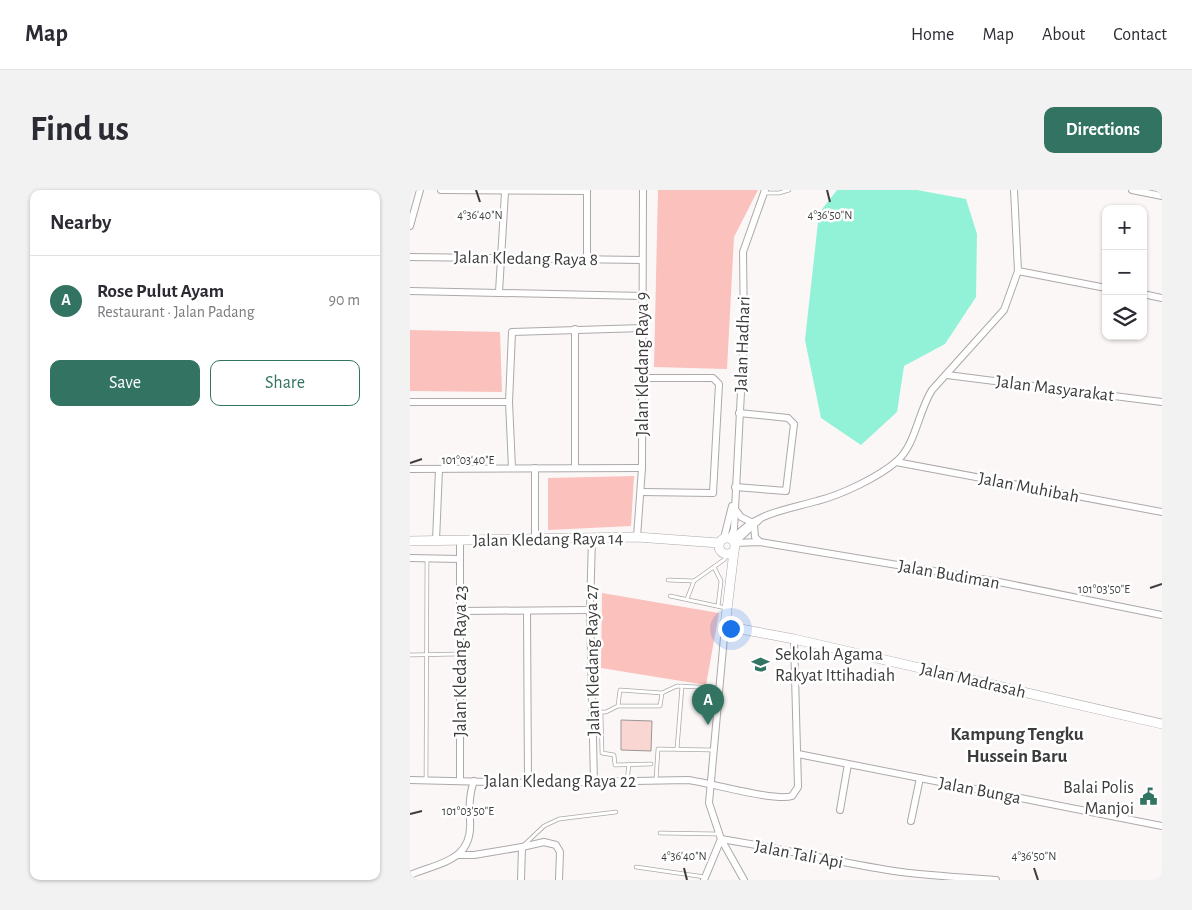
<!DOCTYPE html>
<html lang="en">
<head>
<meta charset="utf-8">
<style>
	body { margin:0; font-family:"Alegreya Sans",sans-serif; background:#f2f2f3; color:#2b2b33 }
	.controls { position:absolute; right:15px; top:15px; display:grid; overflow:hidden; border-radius:10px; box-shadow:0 1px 4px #0004 }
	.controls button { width:45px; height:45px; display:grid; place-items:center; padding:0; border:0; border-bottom:1px solid #e1e1e2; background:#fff; color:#2b2b33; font:25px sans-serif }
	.you { position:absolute; left:320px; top:438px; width:18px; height:18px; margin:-12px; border:4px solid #fff; border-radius:50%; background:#1a73e8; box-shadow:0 0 0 8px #1a73e833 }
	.badge { display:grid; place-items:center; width:32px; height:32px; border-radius:50%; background:#327362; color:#fff; font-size:16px; font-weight:700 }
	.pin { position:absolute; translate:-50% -41px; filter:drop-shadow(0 1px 2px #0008) }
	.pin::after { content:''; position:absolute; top:26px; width:18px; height:15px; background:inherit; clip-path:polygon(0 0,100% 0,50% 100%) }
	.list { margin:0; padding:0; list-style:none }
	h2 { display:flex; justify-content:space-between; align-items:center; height:65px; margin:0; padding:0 20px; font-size:21px }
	h2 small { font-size:16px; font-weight:400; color:#7c7c81 }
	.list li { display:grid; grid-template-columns:32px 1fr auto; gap:15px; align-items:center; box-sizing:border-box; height:90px; padding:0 20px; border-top:1px solid #e1e1e2 }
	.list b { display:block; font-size:19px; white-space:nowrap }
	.list p { margin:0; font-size:16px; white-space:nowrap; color:#7c7c81 }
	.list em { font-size:16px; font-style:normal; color:#7c7c81 }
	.actions { display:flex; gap:10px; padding:15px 20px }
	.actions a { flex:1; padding:11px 0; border:1px solid #327362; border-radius:10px; text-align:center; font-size:18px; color:#327362 }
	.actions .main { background:#327362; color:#fff }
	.icon { flex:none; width:28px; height:28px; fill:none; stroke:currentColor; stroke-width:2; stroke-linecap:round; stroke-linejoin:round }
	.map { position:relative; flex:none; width:752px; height:690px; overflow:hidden; border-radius:10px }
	header { display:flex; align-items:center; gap:30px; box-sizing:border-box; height:70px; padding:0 25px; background:#fff; border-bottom:1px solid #e1e1e2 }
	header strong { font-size:24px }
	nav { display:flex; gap:28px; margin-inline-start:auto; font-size:18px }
	.intro { display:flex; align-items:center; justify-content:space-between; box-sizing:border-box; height:120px; padding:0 30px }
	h1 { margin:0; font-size:35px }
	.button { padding:12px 22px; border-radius:10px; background:#327362; color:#fff; font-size:18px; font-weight:700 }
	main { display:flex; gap:30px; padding:0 30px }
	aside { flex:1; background:#fff; border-radius:10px; box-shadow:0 1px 4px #0004 }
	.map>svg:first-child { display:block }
	.green { fill:#fac1bd }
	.water { fill:#92f2d7 }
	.building { fill:#fad6d3; stroke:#9b9797 }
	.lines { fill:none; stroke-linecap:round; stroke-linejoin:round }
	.lane-casing { stroke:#ada9a8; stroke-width:4.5 }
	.street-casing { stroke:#ada9a8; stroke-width:8 }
	.secondary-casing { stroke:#ada9a8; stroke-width:10 }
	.lane { stroke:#fff; stroke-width:3 }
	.street { stroke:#fff; stroke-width:6 }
	.secondary { stroke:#fff; stroke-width:9 }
	.ticks { fill:none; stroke:#3d3c3c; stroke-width:2 }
	.labels { text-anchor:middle; stroke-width:5; stroke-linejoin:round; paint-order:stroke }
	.street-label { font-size:18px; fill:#3d3c3c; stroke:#fff }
	.poi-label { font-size:18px; fill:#3d3c3c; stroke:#fff; text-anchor:start }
	.neighbourhood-label { font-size:19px; font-weight:bold; fill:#3d3c3c; stroke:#fff }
	.ticks-label { font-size:12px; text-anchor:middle; fill:#3d3c3c; stroke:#fff; stroke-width:5; stroke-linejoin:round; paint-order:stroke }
</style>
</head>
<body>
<header>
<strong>Map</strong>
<nav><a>Home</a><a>Map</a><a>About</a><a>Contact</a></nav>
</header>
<div class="intro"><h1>Find us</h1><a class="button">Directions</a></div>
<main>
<aside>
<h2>Nearby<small></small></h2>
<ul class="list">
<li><span class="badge">A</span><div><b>Rose Pulut Ayam</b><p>Restaurant · Jalan Padang</p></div><em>90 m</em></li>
</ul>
<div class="actions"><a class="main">Save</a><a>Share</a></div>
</aside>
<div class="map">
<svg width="752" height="690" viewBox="0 0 752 690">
	<rect width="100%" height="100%" fill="#fbf7f7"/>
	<g class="green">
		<polygon points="248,0 348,0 324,47 317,179 244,177"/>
		<polygon points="0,140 90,142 92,202 0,201"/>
		<polygon points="224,286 221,336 138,340 138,288"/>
		<polygon points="192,403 309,423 296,495 191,478"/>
	</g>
	<polygon class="water" points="427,0 507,0 556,9 567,44 566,107 535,154 494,176 487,222 451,255 411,228 395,150 409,23"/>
	<polygon class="building" points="211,530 242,531 241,561 211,560"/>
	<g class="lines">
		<defs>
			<g id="lane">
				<polyline points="354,3 369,3 379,0"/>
				<polyline points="304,377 311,391 308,416"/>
				<polyline points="258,390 284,391"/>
				<polyline points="260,406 316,418"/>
				<polyline points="277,409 284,391 315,369"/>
				<polyline points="0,465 49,464"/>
				<polyline points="208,516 210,500 252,503 267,496 309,498"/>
				<polyline points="183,522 196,522 208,516 250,516 252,503"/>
				<polyline points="191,523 192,563 204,565 205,575 241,574"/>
				<polyline points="267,559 272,496"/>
				<polyline points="16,590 17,369"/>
				<polyline points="246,590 248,559 303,560"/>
				<polyline points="217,591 219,574"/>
				<polyline points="250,643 309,644"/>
				<polyline points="114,655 134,636 149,629 206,622"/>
				<polyline points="226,677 295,687"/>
			</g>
			<g id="street">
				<polyline points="31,0 177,1"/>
				<polyline points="722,0 752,6"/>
				<polyline points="0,36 10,0"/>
				<polyline points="0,67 232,70"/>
				<polyline points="177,68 177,0"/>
				<polyline points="608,81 696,98"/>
				<polyline points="0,101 233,106"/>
				<polyline points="89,102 95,2"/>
				<polyline points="733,104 752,108"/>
				<polyline points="537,185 752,212"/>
				<polyline points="0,212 99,212"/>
				<polyline points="486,272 752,322"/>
				<polyline points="165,277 165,139"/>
				<polyline points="102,278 99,212 102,142 233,138"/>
				<polyline points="0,279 232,278"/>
				<polyline points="325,297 376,301 384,234 378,228 329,223"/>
				<polyline points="231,302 303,303 309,194 303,188 233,188"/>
				<polyline points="324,318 331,327 341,332"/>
				<polyline points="344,335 345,347 350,352"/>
				<polyline points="227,347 232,278 233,0"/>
				<polyline points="182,348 180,420 184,592"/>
				<polyline points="314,348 322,316"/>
				<polyline points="320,349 324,339 334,143 333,62 355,0"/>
				<polyline points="50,350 50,591"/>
				<polyline points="125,350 125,278"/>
				<path d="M 322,350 C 345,323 375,320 407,311 C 431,305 469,287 487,271 C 506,254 508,222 522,200 L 594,120 L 608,81 L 604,0"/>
				<polyline points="26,351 29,279"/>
				<polyline points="325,352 349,330"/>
				<polyline points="324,353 350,352 589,392 752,425"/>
				<polyline points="0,368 50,369"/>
				<polyline points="50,421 180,420"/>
				<polyline points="117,422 118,593"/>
				<polyline points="315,436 299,613 311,649 334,690"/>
				<polyline points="388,564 752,636"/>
				<path d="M 0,590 L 118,593 L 278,590 C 301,593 366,612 382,606 L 388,597 L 384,449"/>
				<polyline points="430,620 438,574"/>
				<polyline points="501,631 510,588"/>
				<polyline points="50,665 64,665 112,657"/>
				<path d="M 0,685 C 31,672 63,671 60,630 C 59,617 59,604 64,591"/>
				<polyline points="111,690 112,657 134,652 146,655 150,662 149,690"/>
				<path d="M 294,690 L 311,649 C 369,658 426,672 484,681 C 517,686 552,687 586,690"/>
			</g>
			<g id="secondary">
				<circle cx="317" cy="356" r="8"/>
				<polyline points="0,351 227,347 309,353"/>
				<polyline points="324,361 315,436 384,449 752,534"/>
			</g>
		</defs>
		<use href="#lane" class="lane-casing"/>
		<use href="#street" class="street-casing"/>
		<use href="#secondary" class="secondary-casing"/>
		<use href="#lane" class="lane"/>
		<use href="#street" class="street"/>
		<use href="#secondary" class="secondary"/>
	</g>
	<path class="ticks" d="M 66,0 L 70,12M 417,0 L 420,12M 0,273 L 12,269M 740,398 L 752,394M 0,624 L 12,621M 274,678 L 277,690M 624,678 L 628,690"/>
	<defs>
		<symbol id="school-bare" viewBox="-9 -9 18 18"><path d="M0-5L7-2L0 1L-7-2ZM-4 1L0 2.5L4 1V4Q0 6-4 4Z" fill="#327362" stroke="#fff" stroke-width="2.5" paint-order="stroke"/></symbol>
		<symbol id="civic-bare" viewBox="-9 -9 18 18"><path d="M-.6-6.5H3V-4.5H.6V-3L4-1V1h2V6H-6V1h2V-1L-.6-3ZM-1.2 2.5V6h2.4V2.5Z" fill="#327362" stroke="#fff" stroke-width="2.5" paint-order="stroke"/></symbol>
	</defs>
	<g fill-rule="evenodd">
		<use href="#school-bare" x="338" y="462" width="25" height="25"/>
		<use href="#civic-bare" x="726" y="594" width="25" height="25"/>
	</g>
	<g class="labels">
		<g class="street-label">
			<text transform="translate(116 68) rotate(1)" y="6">Jalan Kledang Raya 8</text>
			<text transform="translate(332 154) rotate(-88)" y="6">Jalan Hadhari</text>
			<text transform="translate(232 174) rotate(-90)" y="6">Jalan Kledang Raya 9</text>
			<text transform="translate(645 198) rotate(7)" y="6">Jalan Masyarakat</text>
			<text transform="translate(619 297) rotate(11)" y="6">Jalan Muhibah</text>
			<text transform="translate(138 349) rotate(-1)" y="6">Jalan Kledang Raya 14</text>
			<text transform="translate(539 384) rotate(10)" y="6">Jalan Budiman</text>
			<text transform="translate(182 470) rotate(-91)" y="6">Jalan Kledang Raya 27</text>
			<text transform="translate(50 471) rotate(-90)" y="6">Jalan Kledang Raya 23</text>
			<text transform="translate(563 490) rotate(13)" y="6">Jalan Madrasah</text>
			<text x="150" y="597">Jalan Kledang Raya 22</text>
			<text transform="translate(570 600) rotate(11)" y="6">Jalan Bunga</text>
			<text transform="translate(389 664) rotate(11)" y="6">Jalan Tali Api</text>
		</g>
		<g class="poi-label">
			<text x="365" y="470">Sekolah Agama<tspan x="365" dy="21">Rakyat Ittihadiah</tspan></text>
			<text x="724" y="603" text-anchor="end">Balai Polis<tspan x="724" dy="21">Manjoi</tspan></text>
		</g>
		<g class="neighbourhood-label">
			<text x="607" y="550">Kampung Tengku<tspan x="607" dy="22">Hussein Baru</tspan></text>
		</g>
	</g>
	<g class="ticks-label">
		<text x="70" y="29">4°36'40"N</text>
		<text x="420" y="29">4°36'50"N</text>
		<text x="58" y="274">101°03'40"E</text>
		<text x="694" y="403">101°03'50"E</text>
		<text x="58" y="625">101°03'50"E</text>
		<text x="274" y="670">4°36'40"N</text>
		<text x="624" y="670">4°36'50"N</text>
	</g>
</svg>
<div class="controls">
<button>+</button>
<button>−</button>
<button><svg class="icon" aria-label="layers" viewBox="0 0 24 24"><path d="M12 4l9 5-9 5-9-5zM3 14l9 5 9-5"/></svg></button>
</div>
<div class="you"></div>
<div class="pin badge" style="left:298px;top:535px">A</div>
</div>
</main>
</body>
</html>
